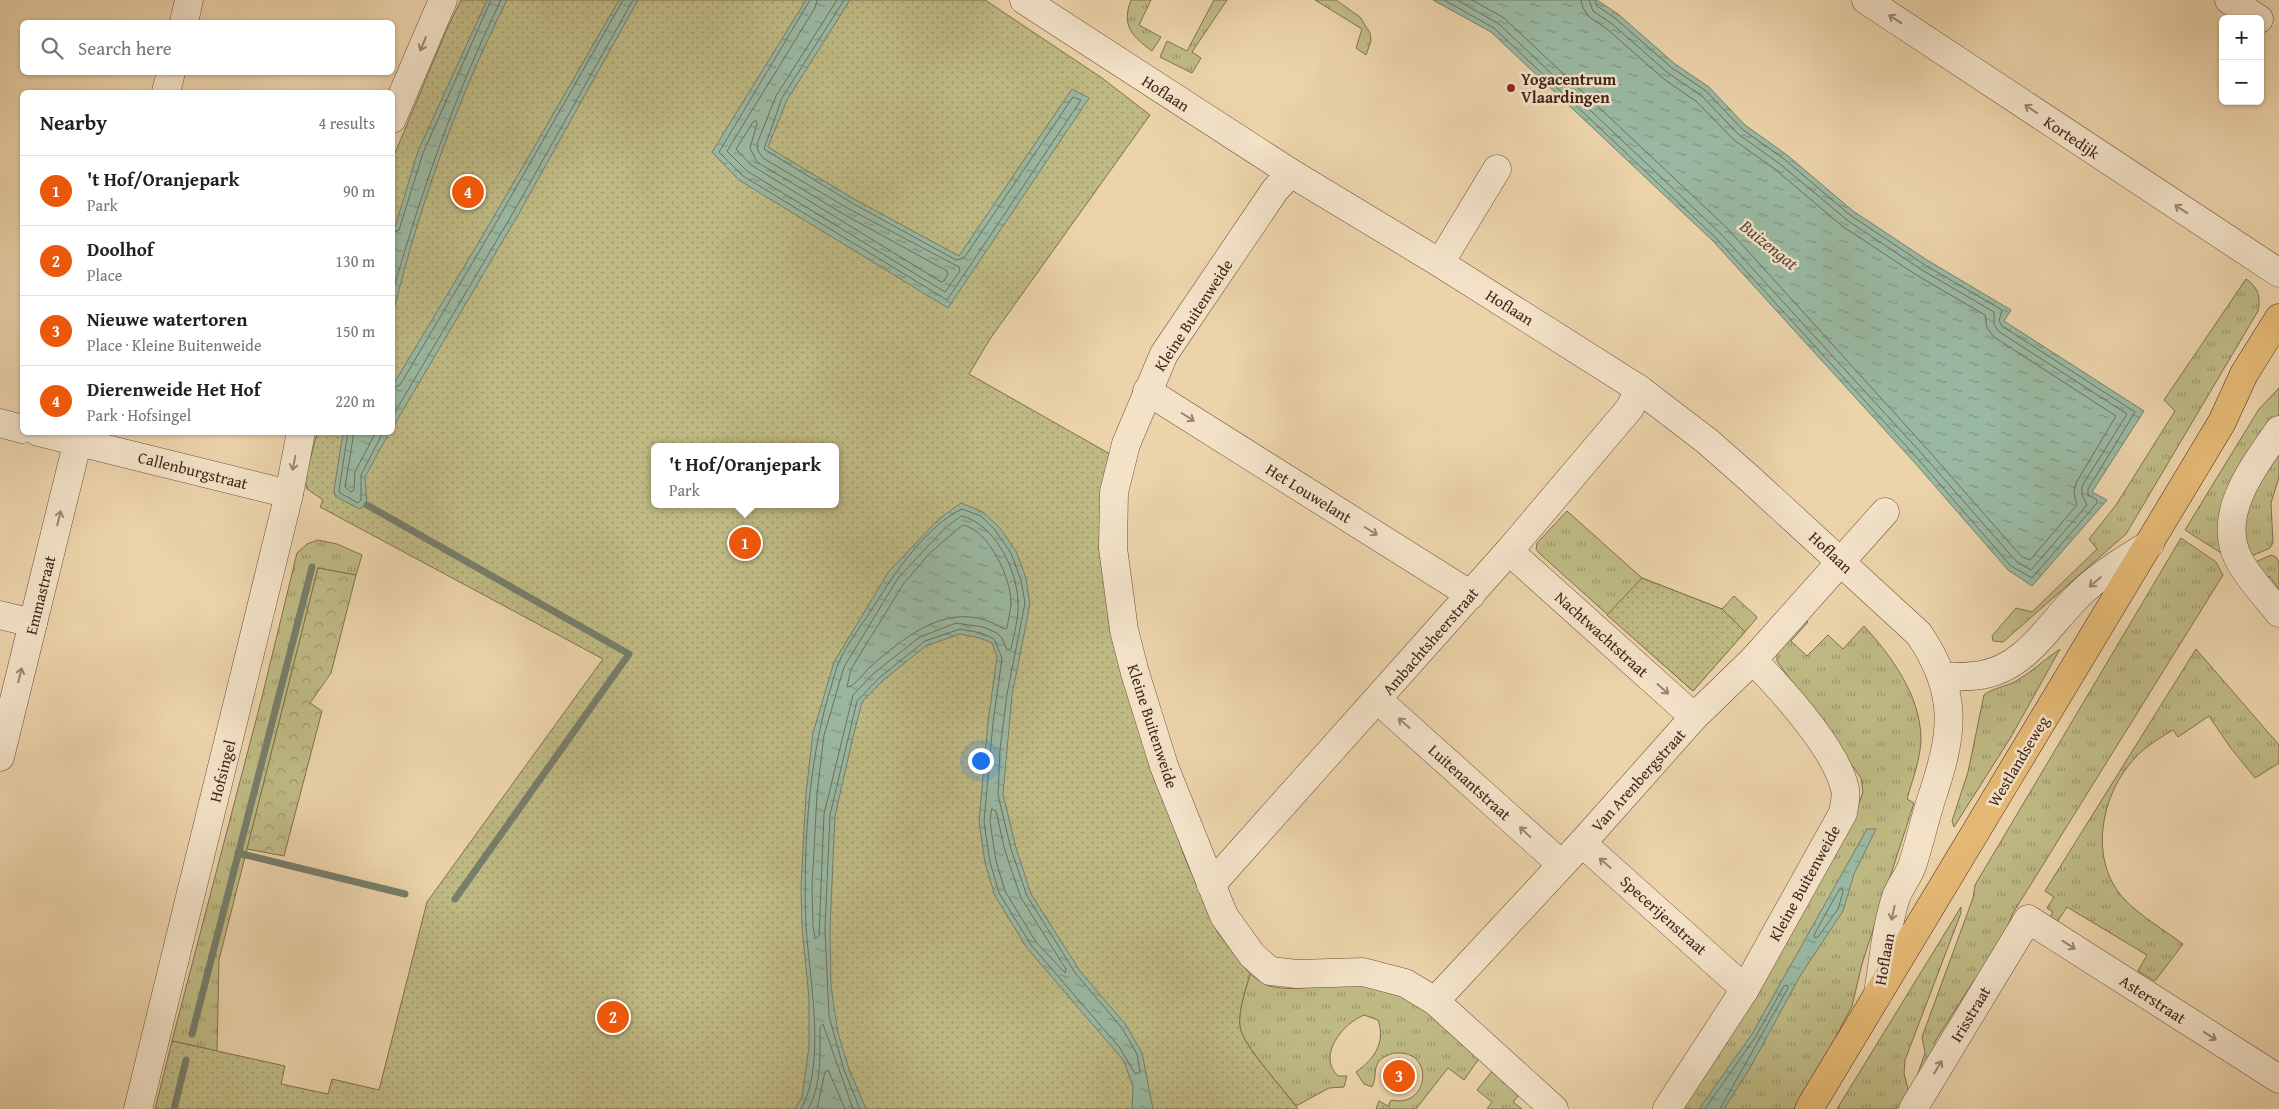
<!DOCTYPE html>
<html lang="en">
<head>
<meta charset="utf-8">
<style>
	body { margin:0; font-family:"Gentium Book Plus",serif; background:#f6f6f6; color:#202124 }
	.controls { position:absolute; right:15px; top:15px; display:grid; overflow:hidden; border-radius:8px; box-shadow:0 1px 4px #0004 }
	.controls button { width:45px; height:45px; display:grid; place-items:center; padding:0; border:0; border-bottom:1px solid #e0e0e0; background:#fff; color:#202124; font:25px sans-serif }
	.you { position:absolute; left:980px; top:760px; width:18px; height:18px; margin:-12px; border:4px solid #fff; border-radius:50%; background:#1a73e8; box-shadow:0 0 0 8px #1a73e833 }
	.badge { display:grid; place-items:center; width:32px; height:32px; border-radius:50%; background:#ea580c; color:#fff; font-size:16px; font-weight:700 }
	.pin { position:absolute; translate:-50% -50%; border:2px solid #fff; box-shadow:0 1px 5px #0006 }
	.popup { position:absolute; left:651px; top:443px; width:188px; height:65px; box-sizing:border-box; display:grid; place-content:center; border-radius:8px; background:#fff; filter:drop-shadow(0 1px 4px #0005); font-size:16px; white-space:nowrap; color:#757577 }
	.popup b { font-size:19px; color:#202124 }
	.popup::after { content:''; position:absolute; left:50%; top:100%; margin-left:-10px; border:10px solid transparent; border-top-color:#fff }
	.list { margin:0; padding:0; list-style:none }
	h2 { display:flex; justify-content:space-between; align-items:center; height:65px; margin:0; padding:0 20px; font-size:21px }
	h2 small { font-size:16px; font-weight:400; color:#757577 }
	.list li { display:grid; grid-template-columns:32px 1fr auto; gap:15px; align-items:center; box-sizing:border-box; height:70px; padding:0 20px; border-top:1px solid #e0e0e0 }
	.list b { display:block; font-size:19px; white-space:nowrap }
	.list p { margin:0; font-size:16px; white-space:nowrap; color:#757577 }
	.list em { font-size:16px; font-style:normal; color:#757577 }
	.icon { flex:none; width:28px; height:28px; fill:none; stroke:currentColor; stroke-width:2; stroke-linecap:round; stroke-linejoin:round }
	.map { position:relative; flex:none; width:2279px; height:1109px; overflow:hidden }
	.search { position:absolute; background:#fff; box-shadow:0 1px 4px #0004; left:20px; top:20px; width:375px; height:55px; display:flex; align-items:center; gap:12px; box-sizing:border-box; padding:0 18px; border-radius:8px; color:#757577; font-size:19px }
	.panel { position:absolute; background:#fff; box-shadow:0 1px 4px #0004; left:20px; top:90px; width:375px; height:345px; border-radius:8px }
	.map>svg:first-child { display:block }
	.grass { fill:url(#grass-tufts); stroke:#81704e }
	.forest { fill:url(#forest-crowns); stroke:#81704e }
	.park { fill:url(#park-dots); stroke:#81704e; fill-rule:evenodd }
	.water { fill:url(#water-ripples); stroke:#777e6b }
	.lines { fill:none; stroke-linecap:round; stroke-linejoin:round }
	.shore { stroke:#6e6f5e; stroke-width:1 }
	.stream { stroke:#777e6b; stroke-width:7 }
	.minor-casing { stroke:#6d503c; stroke-width:29 }
	.major-casing { stroke:#432518; stroke-width:29 }
	.minor { stroke:#f3e2c8; stroke-width:28 }
	.major { stroke:#e6ba75; stroke-width:28 }
	.oneway { stroke:#9b8470 }
	.poi-dot { fill:#8f2418; stroke:#f3e2c8; stroke-width:2 }
	.labels { text-anchor:middle; stroke-width:5; stroke-linejoin:round; paint-order:stroke }
	.poi-label { font-size:16px; font-weight:bold; fill:#432518; stroke:#f3e2c8; text-anchor:start }
	.street-label { font-size:16px; fill:#432518; stroke:#f3e2c8 }
	.water-label { font-size:18px; font-style:italic; fill:#594a3b; stroke:#f3e2c8 }
</style>
</head>
<body>
<div class="map">
<svg width="2279" height="1109" viewBox="0 0 2279 1109">
	<defs>
		<pattern id="grass-tufts" width="24" height="20" patternUnits="userSpaceOnUse" patternTransform="scale(1.25)"><rect width="24" height="20" fill="#bfba84"/><path d="M3 7l-1-3M5 7V3M7 7l1-3M15 17l-1-3M17 17v-4M19 17l1-3" fill="none" stroke="#9d976b"/></pattern>
		<pattern id="forest-crowns" width="20" height="18" patternUnits="userSpaceOnUse" patternTransform="scale(1.25)"><rect width="20" height="18" fill="#bfba84"/><path d="M2 6a3 3 0 1 1 6 0M12 15a3 3 0 1 1 6 0" fill="none" stroke="#9d976b"/></pattern>
		<pattern id="park-dots" width="8" height="8" patternUnits="userSpaceOnUse" patternTransform="scale(1.25)"><rect width="8" height="8" fill="#bfba84"/><path d="M2 2h.1M6 6h.1" fill="none" stroke="#9d976b" stroke-width="1.8" stroke-linecap="round"/></pattern>
		<pattern id="water-ripples" width="26" height="14" patternUnits="userSpaceOnUse" patternTransform="scale(1.25)"><rect width="26" height="14" fill="#9ab9a3"/><path d="M2 4q2-2 4 0t4 0M15 11q2-2 4 0t4 0" fill="none" stroke="#7f9684"/></pattern>
	</defs>
	<rect width="100%" height="100%" fill="#ecd3aa"/>
	<filter id="stains"><feTurbulence type="fractalNoise" baseFrequency=".004" numOctaves="4"/><feColorMatrix values="0 0 0 0 .2 0 0 0 0 .09 0 0 0 0 .02 0 0 0 .5 -.17"/></filter>
	<radialGradient id="worn" r=".72"><stop offset=".6" stop-color="#630" stop-opacity="0"/><stop offset="1" stop-color="#630" stop-opacity=".3"/></radialGradient>
	<g class="grass">
		<path d="M 1131,0 L 1151,0 L 1139,25 L 1161,37 L 1152,51 C 1132,36 1121,26 1131,0 Z"/>
		<polygon points="1214,0 1227,0 1192,52 1201,58 1192,73 1160,57 1167,41 1187,51"/>
		<polygon points="1315,0 1336,0 1360,17 1370,33 1371,41 1366,55 1356,48 1362,29"/>
		<path d="M 2246,279 C 2258,287 2261,297 2258,311 L 2126,534 L 2003,642 L 1993,641 L 1992,636 L 2016,608 L 2032,612 L 2097,549 L 2089,539 L 2116,505 L 2175,411 L 2164,400 Z"/>
		<polygon points="2279,388 2279,416 2261,444 2229,558 2185,530 2259,409"/>
		<polygon points="2279,446 2279,477 2271,503 2273,543 2270,548 2247,558 2241,532 2250,496"/>
		<polygon points="1567,511 1642,578 1722,609 1734,596 1756,616 1757,618 1693,691 1540,554 1536,549 1537,543"/>
		<polygon points="2181,538 2216,562 2223,575 2013,913 2008,925 2006,945 1987,976 1975,979 1934,1043 1941,1048 1915,1082 1925,1053 1922,1037 1973,898 1975,885"/>
		<polygon points="318,540 337,544 362,555 356,575 318,568 219,960 217,1051 172,1041 261,701 297,553 307,544"/>
		<polygon points="2271,555 2276,557 2279,562 2279,589 2269,576 2263,581 2251,564"/>
		<path d="M 1801,616 L 1808,622 L 1791,641 L 1807,656 L 1828,635 L 1843,649 L 1864,626 C 1892,657 1920,695 1921,738 C 1921,758 1912,781 1907,799 L 1914,803 L 1862,964 L 1852,1006 L 1819,1069 L 1794,1109 L 1675,1109 L 1855,815 L 1863,792 L 1861,778 L 1777,661 L 1777,652 Z"/>
		<path d="M 2060,649 L 2011,737 L 1954,827 L 1952,821 L 1968,772 L 1984,695 C 1993,688 2005,687 2016,681 C 2032,672 2045,659 2060,649 Z"/>
		<path d="M 2196,649 L 2279,745 L 2279,763 L 2255,778 L 2230,747 L 2209,716 L 2178,737 L 2173,730 C 2160,738 2146,746 2136,757 C 2101,793 2087,860 2125,900 C 2142,917 2164,930 2183,944 L 2155,981 L 2138,971 L 2147,955 L 2067,907 L 2057,922 L 2050,917 L 2053,912 L 2047,908 L 2054,897 L 2045,891 Z"/>
		<polygon points="1961,907 1961,913 1905,1060 1904,1074 1910,1096 1903,1109 1898,1106 1896,1109 1837,1109"/>
		<path d="M 1250,974 C 1256,978 1263,984 1269,986 C 1301,994 1336,979 1368,984 C 1413,991 1446,1027 1478,1055 L 1478,1060 L 1464,1080 L 1448,1068 L 1416,1109 L 1376,1109 L 1379,1101 L 1388,1106 L 1391,1100 C 1429,1109 1435,1051 1397,1053 C 1391,1053 1383,1057 1379,1061 C 1373,1070 1377,1078 1372,1087 L 1364,1084 L 1356,1072 C 1374,1059 1386,1043 1378,1020 L 1364,1015 C 1344,1023 1316,1055 1338,1076 L 1347,1076 L 1344,1087 L 1329,1088 L 1296,1106 C 1283,1089 1247,1049 1241,1031 C 1236,1016 1246,989 1250,974 Z"/>
		<polygon points="1493,1070 1521,1093 1513,1102 1522,1109 1487,1109 1492,1102 1477,1090"/>
	</g>
	<polygon class="forest" points="318,568 356,575 331,673 310,703 322,711 284,856 247,849"/>
	<g class="park">
		<path d="M 461,0 L 985,0 L 1102,78 L 1150,115 L 990,339 L 969,374 L 1110,454 L 1103,567 L 1109,620 L 1137,723 L 1185,858 L 1218,933 L 1250,974 C 1246,989 1236,1016 1241,1031 C 1247,1050 1285,1091 1298,1109 L 155,1109 L 172,1041 L 285,1066 L 281,1084 L 328,1094 L 332,1079 L 379,1090 L 427,902 L 603,659 L 320,507 L 323,500 L 307,489 L 305,479 L 317,433 L 392,432 L 393,158 L 446,31 ZM 655,447 L 835,447 L 835,504 L 655,504 Z"/>
		<polygon points="1642,578 1722,609 1745,632 1693,691 1607,615"/>
	</g>
	<g class="water">
		<path d="M 487,0 L 507,0 C 457,100 419,206 393,314 L 392,236 L 396,224 L 418,151 Z"/>
		<polygon points="619,0 638,0 518,215 393,427 393,385 489,225"/>
		<polygon points="806,0 850,0 787,100 768,147 854,199 959,256 1072,89 1089,98 948,308 739,180 712,152"/>
		<polygon points="1433,0 1597,0 1618,14 1675,64 1709,87 1745,125 1787,155 1853,211 1927,260 2011,310 2004,321 2144,411 2092,492 2107,500 2032,586 2008,570 1915,463 1713,241 1491,32"/>
		<polygon points="343,433 389,433 365,477 367,505 359,509 335,496 334,490"/>
		<polygon points="961,503 983,512 999,527 1016,551 1026,578 1030,604 1012,695 1003,794 1016,848 1031,894 1080,971 1126,1025 1142,1053 1153,1109 1132,1109 1133,1087 1124,1061 1027,948 995,896 985,863 979,822 988,722 997,657 992,643 980,638 960,634 926,646 882,681 862,702 853,737 835,816 830,928 831,986 838,1033 849,1069 866,1109 795,1109 802,1097 809,1047 809,998 802,927 801,887 806,793 813,733 834,662 889,571 939,519"/>
		<polygon points="1867,829 1876,829 1854,874 1843,911 1800,976 1750,1068 1724,1109 1699,1109 1752,1034"/>
	</g>
	<g class="lines">
		<g class="shore">
			<polyline points="810,0 719,152 743,176 947,300 1081,100 1073,97 964,258 956,260 852,203 764,149 782,98 844,0"/>
			<polyline points="817,0 815,8 727,151 747,171 945,292 960,271 959,267 849,209 763,158 758,151 757,144 776,96 837,0"/>
			<polyline points="1444,0 1494,28 1716,238 1918,459 2011,566 2032,578 2097,503 2097,500 2088,495 2088,489 2135,412 2002,326 1999,321 2002,310 1925,265 1850,215 1784,159 1742,129 1706,91 1672,68 1615,18 1597,6 1595,0"/>
			<polyline points="1457,0 1499,24 1721,234 1923,455 2016,561 2031,570 2087,505 2082,495 2082,486 2127,414 1998,331 1994,324 1994,312 1922,270 1847,220 1780,164 1738,134 1702,96 1668,73 1611,23 1593,11 1589,0"/>
			<polyline points="1472,0 1504,18 1727,228 1928,450 2021,556 2030,560 2077,505 2074,493 2076,483 2116,416 1994,337 1987,328 1985,315 1918,276 1842,226 1776,170 1734,140 1697,102 1664,79 1607,29 1588,16 1583,8 1581,0"/>
			<polygon points="756,121 757,124 750,148 757,162 845,215 947,271 948,274 944,281 941,282 925,272 751,165 736,149 753,122"/>
			<polyline points="392,233 399,230 423,153 491,0"/>
			<path d="M 392,294 C 421,193 455,94 501,0"/>
			<polyline points="392,388 400,385 493,228 623,0"/>
			<polyline points="392,417 513,213 633,0"/>
			<polyline points="348,432 339,490 340,493 358,503 361,500 361,475 383,432"/>
			<polyline points="354,432 345,487 351,492 354,490 355,472 376,432"/>
			<path d="M 962,516 C 996,525 1017,570 1018,602 C 1019,617 1014,634 1011,649 L 1007,650 L 1002,638 L 997,633 L 983,627 L 956,623 L 920,637 L 874,673 L 853,695 L 824,814 L 819,936 L 815,939 L 813,926 L 812,887 L 817,794 L 824,735 L 844,667 L 898,578 L 946,527 Z"/>
			<path d="M 963,525 C 989,530 1012,579 1011,605 C 1010,612 1008,621 1007,628 L 1004,629 C 953,597 908,634 870,667 C 863,673 856,686 847,687 L 851,669 L 904,583 L 930,553 Z"/>
			<polygon points="992,809 996,811 1005,851 1021,898 1066,969 1065,973 1036,942 1005,891 996,861 990,822"/>
			<polygon points="1842,889 1843,892 1838,909 1818,937 1815,938 1814,935 1839,890"/>
			<path d="M 801,1109 C 827,1064 809,976 806,926 C 803,852 808,767 828,697 C 832,686 834,674 838,664 C 847,643 864,622 876,603 C 894,573 929,524 962,509 L 981,516 L 995,530 L 1011,553 L 1021,580 L 1025,603 L 1007,694 L 1000,750 L 998,795 L 1011,849 L 1027,896 L 1076,974 L 1122,1028 L 1137,1054 L 1140,1072 L 1135,1074 L 1120,1048 L 1031,945 L 999,893 L 990,862 L 984,822 L 993,723 L 1002,658 L 994,639 L 981,633 L 960,629 L 925,641 L 879,678 L 857,701 L 830,815 L 825,928 L 829,1016 L 844,1070 L 860,1109"/>
			<path d="M 808,1109 C 822,1086 820,1052 820,1027 L 823,1024 L 853,1109"/>
			<polyline points="817,1109 825,1072 828,1070 845,1109"/>
			<polyline points="1705,1109 1756,1036 1784,986 1787,985 1788,988 1720,1109"/>
		</g>
		<g class="stream">
			<polyline points="367,505 629,654 455,899"/>
			<polyline points="238,853 405,894"/>
			<polyline points="192,1034 312,567"/>
			<polyline points="174,1109 186,1060"/>
		</g>
		<defs>
			<g id="minor">
				<path d="M 1024,0 L 1291,173 L 1440,263 L 1639,389 L 1707,441 L 1749,478 L 1919,634 C 1960,695 1953,734 1931,800 C 1924,822 1919,845 1912,866 C 1908,877 1900,886 1896,897 C 1886,928 1883,962 1878,994"/>
				<polyline points="1866,0 2279,273"/>
				<polyline points="2229,0 2259,19"/>
				<polyline points="184,22 189,0"/>
				<polyline points="166,92 171,72"/>
				<polyline points="392,119 443,0"/>
				<polyline points="1291,173 1275,190 1164,354 1126,444 1114,492 1113,548 1124,630 1135,673 1164,766 1224,916 1252,955 1270,971 1297,974 1363,972 1405,983 1435,1001 1554,1109"/>
				<polyline points="1440,263 1497,169"/>
				<polyline points="1147,391 1471,595"/>
				<polyline points="0,423 22,429"/>
				<path d="M 2279,430 C 2255,465 2216,513 2238,558 C 2247,577 2266,596 2279,613"/>
				<polyline points="38,432 289,494"/>
				<polyline points="1509,551 1694,717"/>
				<polyline points="0,615 33,623"/>
				<path d="M 1943,677 C 1955,677 1968,677 1981,675 C 2025,668 2047,627 2076,598 C 2097,576 2124,560 2150,544"/>
				<polyline points="1378,700 1561,864"/>
				<polyline points="0,757 80,432"/>
				<polyline points="1582,843 1745,989"/>
				<polyline points="1211,885 1509,551 1630,408 1639,389"/>
				<polyline points="1435,1001 1582,843 1694,717 1753,660 1885,512"/>
				<polyline points="138,1109 289,494 301,432"/>
				<path d="M 1667,1109 L 1745,989 L 1843,813 C 1844,805 1847,796 1845,789 C 1836,749 1782,690 1753,660"/>
				<polyline points="1913,1109 2028,919 2279,1079"/>
			</g>
			<polyline id="major" points="1809,1109 2222,422 2244,374 2279,318"/>
		</defs>
		<use href="#minor" class="minor-casing"/>
		<use href="#major" class="major-casing"/>
		<use href="#minor" class="minor"/>
		<use href="#major" class="major"/>
	</g>
	<defs><path id="oneway-shaft" d="M-6 0H5M1.5-3L5.5 0L1.5 3" fill="none" stroke-width="1.6" stroke-linecap="round" stroke-linejoin="round" transform="scale(1.25)"/></defs>
	<g class="oneway">
		<use href="#oneway-shaft" transform="translate(1895 19) rotate(-147)"/>
		<use href="#oneway-shaft" transform="translate(423 44) rotate(112)"/>
		<use href="#oneway-shaft" transform="translate(2031 109) rotate(-146)"/>
		<use href="#oneway-shaft" transform="translate(2181 209) rotate(-147)"/>
		<use href="#oneway-shaft" transform="translate(1188 417) rotate(32)"/>
		<use href="#oneway-shaft" transform="translate(294 463) rotate(101)"/>
		<use href="#oneway-shaft" transform="translate(59 518) rotate(-76)"/>
		<use href="#oneway-shaft" transform="translate(1371 531) rotate(32)"/>
		<use href="#oneway-shaft" transform="translate(2095 582) rotate(140)"/>
		<use href="#oneway-shaft" transform="translate(20 675) rotate(-76)"/>
		<use href="#oneway-shaft" transform="translate(1663 689) rotate(42)"/>
		<use href="#oneway-shaft" transform="translate(1404 723) rotate(-139)"/>
		<use href="#oneway-shaft" transform="translate(1525 832) rotate(-137)"/>
		<use href="#oneway-shaft" transform="translate(1605 863) rotate(-139)"/>
		<use href="#oneway-shaft" transform="translate(1893 913) rotate(103)"/>
		<use href="#oneway-shaft" transform="translate(2069 945) rotate(33)"/>
		<use href="#oneway-shaft" transform="translate(2210 1036) rotate(33)"/>
		<use href="#oneway-shaft" transform="translate(1938 1067) rotate(-59)"/>
	</g>
	<circle class="poi-dot" cx="1511" cy="88" r="5"/>
	<g class="labels">
		<g class="poi-label">
			<text x="1521" y="85">Yogacentrum<tspan x="1521" dy="18">Vlaardingen</tspan></text>
		</g>
		<g class="street-label">
			<text transform="translate(1166 93) rotate(33)" y="6">Hoflaan</text>
			<text transform="translate(2072 137) rotate(34)" y="6">Kortedijk</text>
			<text transform="translate(1510 307) rotate(32)" y="6">Hoflaan</text>
			<text transform="translate(1193 315) rotate(-57)" y="6">Kleine Buitenweide</text>
			<text transform="translate(193 470) rotate(14)" y="6">Callenburgstraat</text>
			<text transform="translate(1309 493) rotate(32)" y="6">Het Louwelant</text>
			<text transform="translate(1831 552) rotate(43)" y="6">Hoflaan</text>
			<text transform="translate(40 595) rotate(-76)" y="6">Emmastraat</text>
			<text transform="translate(1602 634) rotate(42)" y="6">Nachtwachtstraat</text>
			<text transform="translate(1430 641) rotate(-49)" y="6">Ambachtsheerstraat</text>
			<text transform="translate(1153 726) rotate(72)" y="6">Kleine Buitenweide</text>
			<text transform="translate(2018 761) rotate(-59)" y="6">Westlandseweg</text>
			<text transform="translate(222 771) rotate(-76)" y="6">Hofsingel</text>
			<text transform="translate(1638 780) rotate(-48)" y="6">Van Arenbergstraat</text>
			<text transform="translate(1470 782) rotate(42)" y="6">Luitenantstraat</text>
			<text transform="translate(1804 883) rotate(-61)" y="6">Kleine Buitenweide</text>
			<text transform="translate(1664 915) rotate(42)" y="6">Specerijenstraat</text>
			<text transform="translate(1884 959) rotate(-80)" y="6">Hoflaan</text>
			<text transform="translate(2153 999) rotate(33)" y="6">Asterstraat</text>
			<text transform="translate(1970 1014) rotate(-59)" y="6">Irisstraat</text>
		</g>
		<g class="water-label">
			<text transform="translate(1769 245) rotate(39)" y="6">Buizengat</text>
		</g>
	</g>
	<rect width="100%" height="100%" filter="url(#stains)"/>
	<rect width="100%" height="100%" fill="url(#worn)"/>
</svg>
<div class="controls">
<button>+</button>
<button>−</button>
</div>
<div class="you"></div>
<div class="pin badge" style="left:745px;top:543px">1</div>
<div class="popup"><b>'t Hof/Oranjepark</b>Park</div>
<div class="pin badge" style="left:613px;top:1017px">2</div>
<div class="pin badge" style="left:1399px;top:1076px">3</div>
<div class="pin badge" style="left:468px;top:192px">4</div>
<div class="search"><svg class="icon" aria-label="search" viewBox="0 0 24 24"><circle cx="10" cy="10" r="6"/><path d="M15 15l6 6"/></svg>Search here</div>
<section class="panel">
<h2>Nearby<small>4 results</small></h2>
<ul class="list">
<li><span class="badge">1</span><div><b>'t Hof/Oranjepark</b><p>Park</p></div><em>90 m</em></li>
<li><span class="badge">2</span><div><b>Doolhof</b><p>Place</p></div><em>130 m</em></li>
<li><span class="badge">3</span><div><b>Nieuwe watertoren</b><p>Place · Kleine Buitenweide</p></div><em>150 m</em></li>
<li><span class="badge">4</span><div><b>Dierenweide Het Hof</b><p>Park · Hofsingel</p></div><em>220 m</em></li>
</ul>
</section>
</div>
</body>
</html>
